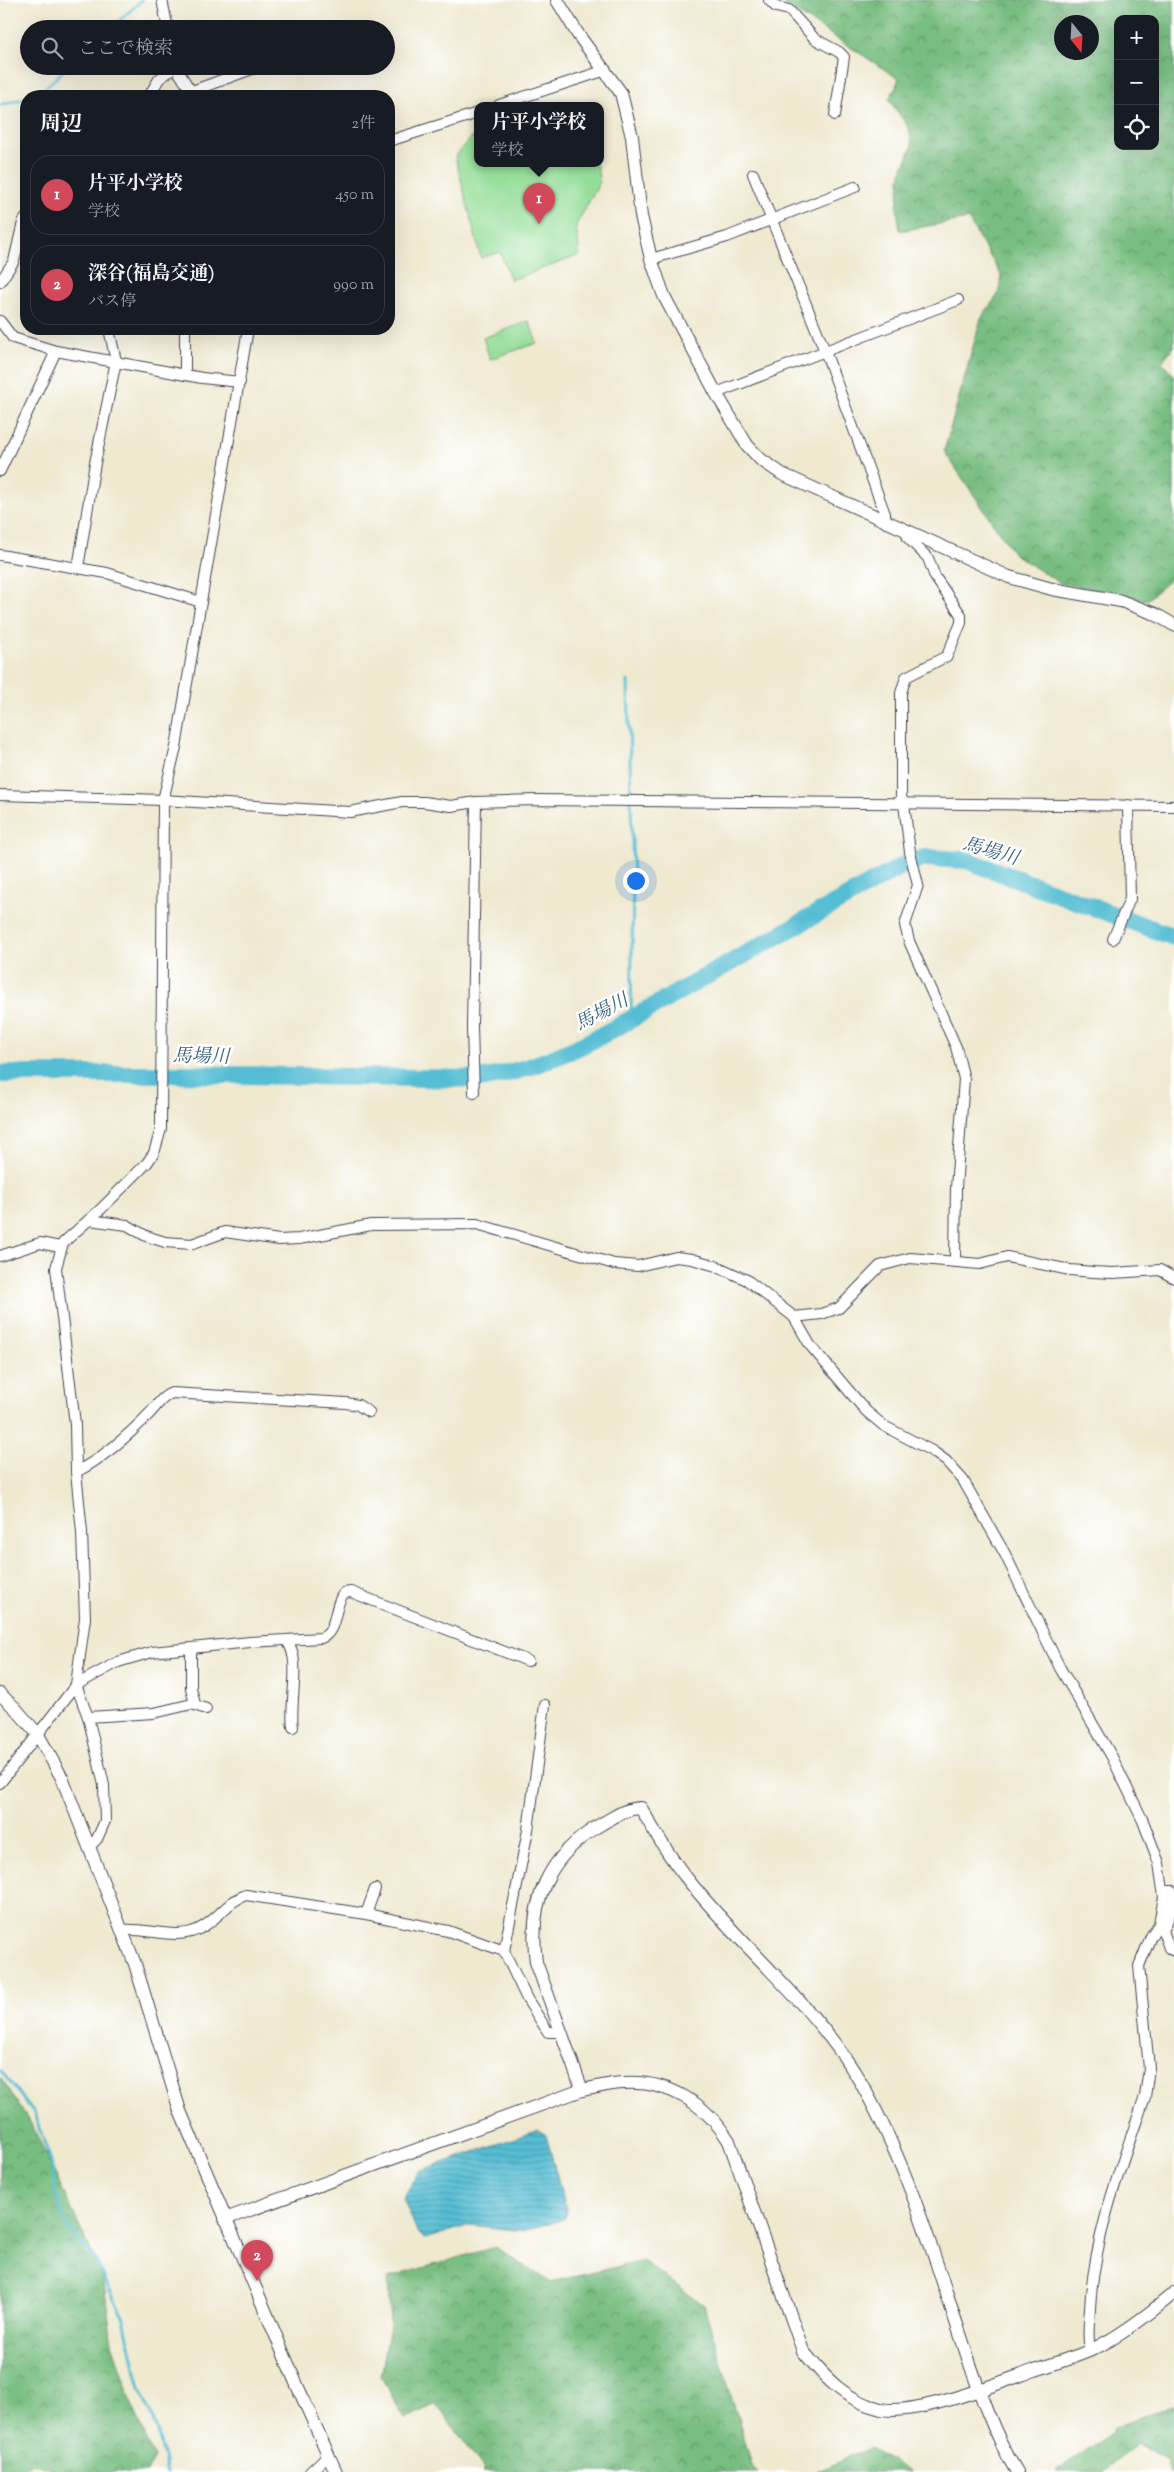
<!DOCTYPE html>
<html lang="ja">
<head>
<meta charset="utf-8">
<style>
	body { margin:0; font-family:"Sorts Mill Goudy","Noto Serif JP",serif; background:#20242c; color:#f1f3f6 }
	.controls { position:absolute; right:15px; top:15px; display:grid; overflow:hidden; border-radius:10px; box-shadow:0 5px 20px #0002 }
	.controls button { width:45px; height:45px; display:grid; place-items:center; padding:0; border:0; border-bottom:1px solid #363941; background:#171b24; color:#f1f3f6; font:25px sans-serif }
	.compass { position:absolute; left:1054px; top:15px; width:45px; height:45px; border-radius:50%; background:#171b24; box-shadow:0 5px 20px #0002; rotate:162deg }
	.you { position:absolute; left:635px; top:880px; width:18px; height:18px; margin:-12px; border:4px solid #fff; border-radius:50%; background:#1a73e8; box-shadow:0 0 0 8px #1a73e833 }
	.badge { display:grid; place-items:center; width:32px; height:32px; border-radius:50%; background:#d1495b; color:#fff; font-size:16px; font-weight:700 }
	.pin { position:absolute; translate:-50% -41px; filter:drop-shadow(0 1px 2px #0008) }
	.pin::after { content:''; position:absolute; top:26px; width:18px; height:15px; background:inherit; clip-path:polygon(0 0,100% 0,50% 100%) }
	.popup { position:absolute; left:474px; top:102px; width:130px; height:65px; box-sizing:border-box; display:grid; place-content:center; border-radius:10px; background:#171b24; filter:drop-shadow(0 1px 4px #0005); font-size:16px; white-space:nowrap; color:#9ea1a6 }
	.popup b { font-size:19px; color:#f1f3f6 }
	.popup::after { content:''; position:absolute; left:50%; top:100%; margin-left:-10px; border:10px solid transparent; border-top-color:#171b24 }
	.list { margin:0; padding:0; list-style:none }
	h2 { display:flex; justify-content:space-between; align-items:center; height:65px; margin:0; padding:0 20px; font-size:21px }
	h2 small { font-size:16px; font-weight:400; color:#9ea1a6 }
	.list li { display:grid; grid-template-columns:32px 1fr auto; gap:15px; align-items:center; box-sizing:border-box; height:80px; margin:0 10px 10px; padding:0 10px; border:1px solid #363941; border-radius:20px }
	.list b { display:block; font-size:19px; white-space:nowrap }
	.list p { margin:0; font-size:16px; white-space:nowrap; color:#9ea1a6 }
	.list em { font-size:16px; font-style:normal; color:#9ea1a6 }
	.icon { flex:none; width:28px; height:28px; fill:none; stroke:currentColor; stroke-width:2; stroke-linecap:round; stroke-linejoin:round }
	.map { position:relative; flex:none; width:1174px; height:2472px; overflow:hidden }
	.search { position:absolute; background:#171b24; box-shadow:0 5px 20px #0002; left:20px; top:20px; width:375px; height:55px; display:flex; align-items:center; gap:12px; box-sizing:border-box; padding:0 18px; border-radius:28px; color:#9ea1a6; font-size:19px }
	.panel { position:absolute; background:#171b24; box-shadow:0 5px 20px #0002; left:20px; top:90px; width:375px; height:245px; border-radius:20px }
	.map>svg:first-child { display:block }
	.forest { fill:url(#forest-crowns); stroke:#4d705e; fill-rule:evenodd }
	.pitch { fill:#95de99; stroke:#5c806a }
	.water { fill:url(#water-rules); stroke:#3c7088 }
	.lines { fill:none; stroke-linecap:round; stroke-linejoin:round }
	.stream { stroke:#57bed4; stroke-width:3 }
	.river { stroke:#57bed4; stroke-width:18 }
	.minor-casing { stroke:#414051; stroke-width:12 }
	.tertiary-casing { stroke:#414051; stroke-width:14 }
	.minor { stroke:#fff; stroke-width:10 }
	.tertiary { stroke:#fff; stroke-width:12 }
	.labels { text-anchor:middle; stroke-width:5; stroke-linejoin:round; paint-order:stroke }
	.water-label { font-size:19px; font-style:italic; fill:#376078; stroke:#fff }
</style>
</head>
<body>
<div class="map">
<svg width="1174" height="2472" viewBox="0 0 1174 2472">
	<defs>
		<pattern id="forest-crowns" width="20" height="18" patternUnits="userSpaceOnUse" patternTransform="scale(1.25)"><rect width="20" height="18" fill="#78bd81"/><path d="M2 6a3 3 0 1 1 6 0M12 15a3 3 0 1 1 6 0" fill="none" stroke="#62996b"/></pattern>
		<pattern id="water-rules" width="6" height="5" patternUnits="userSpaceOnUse" patternTransform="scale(1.25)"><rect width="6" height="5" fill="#57bed4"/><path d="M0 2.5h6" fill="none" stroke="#489aad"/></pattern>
	</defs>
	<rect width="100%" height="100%" fill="#fff"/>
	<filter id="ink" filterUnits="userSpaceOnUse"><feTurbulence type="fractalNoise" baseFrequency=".02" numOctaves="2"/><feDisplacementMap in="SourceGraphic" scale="10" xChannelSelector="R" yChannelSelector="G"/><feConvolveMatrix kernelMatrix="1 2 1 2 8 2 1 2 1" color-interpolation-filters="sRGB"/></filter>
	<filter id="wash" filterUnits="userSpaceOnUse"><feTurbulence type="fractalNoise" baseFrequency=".0096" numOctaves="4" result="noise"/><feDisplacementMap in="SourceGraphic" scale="20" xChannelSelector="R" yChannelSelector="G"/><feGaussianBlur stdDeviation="1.12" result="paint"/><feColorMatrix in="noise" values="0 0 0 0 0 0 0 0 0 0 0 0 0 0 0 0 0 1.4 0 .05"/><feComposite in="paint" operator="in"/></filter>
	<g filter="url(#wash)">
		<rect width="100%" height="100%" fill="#efe9d0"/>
		<g class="forest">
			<path d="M 778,0 L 1174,0 L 1174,345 L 1162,362 L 1174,375 L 1174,576 L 1147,600 L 1060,583 L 1014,554 L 944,451 L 981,318 L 999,293 L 1001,275 L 968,219 L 900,231 L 897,208 L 901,173 L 912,146 L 909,128 L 889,100 L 899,79 ZM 1118,19 L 1155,19 L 1155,146 L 1118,146 ZM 1062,22 L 1092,22 L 1092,52 L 1062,52 Z"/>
			<polygon points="0,2077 32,2125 103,2276 112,2343 132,2404 154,2457 147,2472 60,2472 33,2463 16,2472 0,2472"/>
			<polygon points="495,2247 550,2282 643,2261 704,2305 753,2468 758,2472 483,2472 485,2470 436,2404 405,2419 381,2377 390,2325 388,2278"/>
			<polygon points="1174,2404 1174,2472 1170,2472 1164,2458 1137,2444 1103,2472 1056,2472 1111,2434 1114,2428"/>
			<polygon points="871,2448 909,2472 818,2472 818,2470"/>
		</g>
		<g class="pitch">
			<polygon points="478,135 478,163 596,163 600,182 576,225 580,255 511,280 500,252 481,258 455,157 472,137"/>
			<polygon points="529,321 537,343 490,359 483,338"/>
		</g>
		<polygon class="water" points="538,2130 546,2135 567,2213 564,2218 524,2231 470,2225 425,2239 418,2234 403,2198 419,2171"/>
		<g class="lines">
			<g class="stream">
				<polyline points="110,29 142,0"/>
				<polyline points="32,96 44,89 68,66"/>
				<polyline points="0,105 26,98"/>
				<polyline points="628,681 633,880 631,1019"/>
				<polyline points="0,2070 33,2111 51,2161 55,2192 66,2225 96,2261 124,2319 140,2389 158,2432 167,2472"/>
			</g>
			<path class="river" d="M 0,1074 L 172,1074 L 479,1079 C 557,1067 622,1024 689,986 C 760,946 831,906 902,866 L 925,858 L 966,860 L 1174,937"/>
		</g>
	</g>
	<g filter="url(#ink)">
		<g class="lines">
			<defs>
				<g id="minor">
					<polyline points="162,0 168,29"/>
					<polyline points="769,0 776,7 789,10 815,39 839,52 844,57 835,115"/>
					<polyline points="175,66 194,96"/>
					<polyline points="192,91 260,66"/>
					<polyline points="149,96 159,79 175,67"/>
					<polyline points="499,105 606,70"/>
					<polyline points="389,141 478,113"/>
					<polyline points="753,174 825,351 885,514 886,523"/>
					<polyline points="651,259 727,237 855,187"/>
					<polyline points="0,282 14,261 23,222 26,218"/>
					<polyline points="0,321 13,338 56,351"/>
					<polyline points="185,375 185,329"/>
					<polyline points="716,393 958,300"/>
					<polyline points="0,471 56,351 202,378 240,382"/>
					<polyline points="906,531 908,538 928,558 935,577 961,615 961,623 947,656 906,677 901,693 901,797 904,804 910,852 918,885 905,925 909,941 956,1047 964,1079 956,1188 955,1260"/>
					<polyline points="0,555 107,573 201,602"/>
					<polyline points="78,568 95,463 116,361 109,329"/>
					<polyline points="0,795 163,800 350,812 402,802 424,802 451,806 476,802 535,800 1174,806"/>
					<polyline points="1113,939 1130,899 1128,805"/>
					<polyline points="474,1093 472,1028 476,802"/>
					<polyline points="89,1220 127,1225 146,1236 165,1242 192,1244 225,1232 279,1240 299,1239 371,1225 477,1224 614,1264 638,1266 676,1257 692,1259 716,1266 747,1280 794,1317 821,1314 839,1308 880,1266 910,1258 980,1264 1007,1257 1070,1270 1093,1272 1113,1273 1160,1270 1174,1278"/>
					<polyline points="0,1256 40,1243 60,1247"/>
					<path d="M 794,1317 L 810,1345 L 866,1411 L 884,1426 L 932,1451 L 946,1461 L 963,1480 L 1005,1554 L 1060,1668 L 1112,1757 L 1143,1821 L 1159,1863 L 1164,1897 L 1159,1924 L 1151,1936 L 1139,1966 L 1149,2068 L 1145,2097 C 1121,2166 1094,2235 1090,2308 C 1089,2322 1087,2336 1090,2350"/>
					<path d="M 76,1472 C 103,1458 129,1435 150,1413 C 158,1405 161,1397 172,1393 L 346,1403 L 358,1405 L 369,1412"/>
					<path d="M 287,1641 C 302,1660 289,1703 293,1727"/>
					<polyline points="191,1648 191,1688 195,1704"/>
					<polyline points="88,1717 154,1713 192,1704 206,1709"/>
					<path d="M 0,1783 L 76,1685 L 118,1662 L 152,1652 L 250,1642 L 321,1638 C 338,1632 333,1605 344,1593 L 351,1592 L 528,1661"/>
					<polyline points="89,1847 97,1839 105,1821 104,1785 88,1717 76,1685 85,1618 82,1532 76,1472 75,1424 56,1268 63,1243 101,1209 147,1163 154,1153 161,1129 163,800 176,747 248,329"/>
					<path d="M 1164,1891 L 1172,1891 C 1174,1906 1169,1918 1163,1931 L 1169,1948 L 1174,1951"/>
					<polyline points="366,1914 375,1889"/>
					<path d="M 122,1930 C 147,1927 175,1941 199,1929 C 217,1921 227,1901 246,1895 L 366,1914 L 448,1931 L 504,1951 L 527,1999 L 548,2032 L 559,2032"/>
					<polyline points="504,1951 528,1830 545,1705"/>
					<polyline points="310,2472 328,2455"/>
				</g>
				<g id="tertiary">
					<polyline points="557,0 579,36 621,93 632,137 641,216 651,259 664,296 716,393 747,445 760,459 782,474 1009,577 1052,589 1121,601 1155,614 1174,625"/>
					<polyline points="0,1694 15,1708 37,1733 62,1778 135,1964 180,2111 296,2383 336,2472"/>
					<path d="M 582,2090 L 536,1962 C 528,1900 548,1855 603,1823 C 616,1816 626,1808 641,1808 C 654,1831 668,1855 685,1876 C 741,1948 815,2004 861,2083 C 904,2158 930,2243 957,2325 C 974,2375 989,2427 1017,2472"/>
					<path d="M 225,2219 L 582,2090 C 595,2088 610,2083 624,2083 C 669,2080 706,2104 729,2141 L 803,2351 C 825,2378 846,2401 881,2409 C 917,2416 999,2383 1035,2370 C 1053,2364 1072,2358 1089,2351 C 1120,2337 1149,2314 1174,2293"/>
				</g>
			</defs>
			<use href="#minor" class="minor-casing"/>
			<use href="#tertiary" class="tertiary-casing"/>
			<use href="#minor" class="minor"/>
			<use href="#tertiary" class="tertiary"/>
		</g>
	</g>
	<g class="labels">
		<g class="water-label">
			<text transform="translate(991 850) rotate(16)" y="7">馬場川</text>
			<text transform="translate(601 1011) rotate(-28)" y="7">馬場川</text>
			<text transform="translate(201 1055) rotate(1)" y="7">馬場川</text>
		</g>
	</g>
</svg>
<div class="controls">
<button>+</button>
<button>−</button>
<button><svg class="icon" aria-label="locate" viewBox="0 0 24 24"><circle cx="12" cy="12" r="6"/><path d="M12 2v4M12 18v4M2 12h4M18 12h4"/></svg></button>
</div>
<svg class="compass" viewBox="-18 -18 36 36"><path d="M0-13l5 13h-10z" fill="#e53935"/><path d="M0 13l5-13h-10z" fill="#9ea1a6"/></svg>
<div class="you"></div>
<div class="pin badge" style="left:539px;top:224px">1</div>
<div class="popup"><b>片平小学校</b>学校</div>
<div class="pin badge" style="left:257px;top:2281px">2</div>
<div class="search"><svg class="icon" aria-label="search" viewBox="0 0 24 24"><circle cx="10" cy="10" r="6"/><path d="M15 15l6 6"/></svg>ここで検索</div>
<section class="panel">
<h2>周辺<small>2件</small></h2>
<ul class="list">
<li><span class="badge">1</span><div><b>片平小学校</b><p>学校</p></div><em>450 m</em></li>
<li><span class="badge">2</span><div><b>深谷(福島交通)</b><p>バス停</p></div><em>990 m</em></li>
</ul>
</section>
</div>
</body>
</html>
